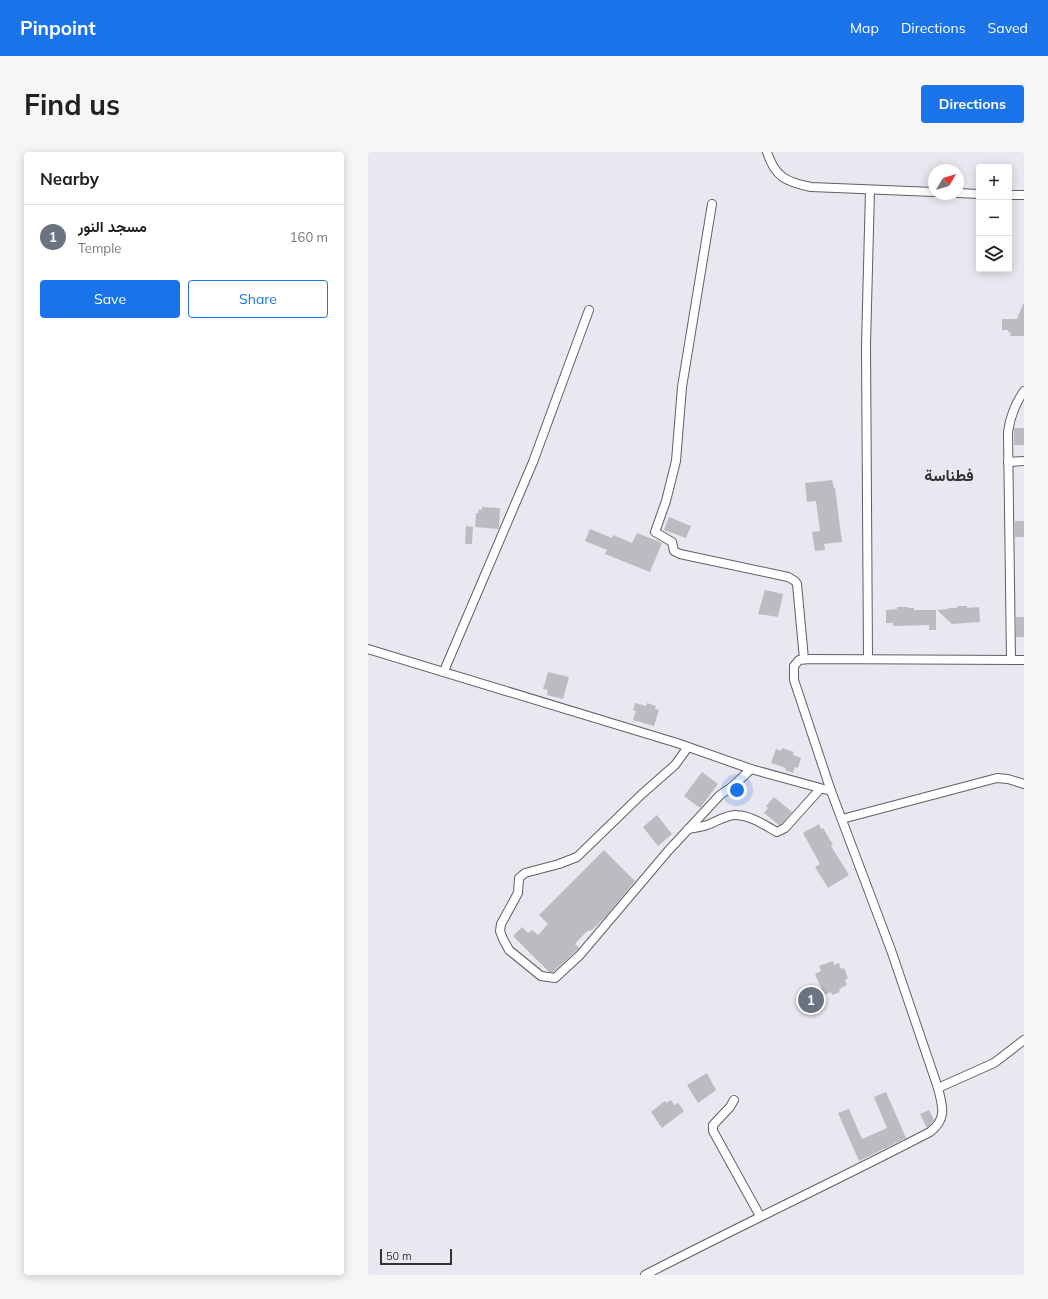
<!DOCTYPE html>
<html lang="en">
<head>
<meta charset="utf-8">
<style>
	body { margin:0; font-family:Mulish,Vazirmatn,sans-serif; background:#f6f6f6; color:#202124 }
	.controls { position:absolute; right:12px; top:12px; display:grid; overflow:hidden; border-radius:4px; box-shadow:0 2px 10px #0003 }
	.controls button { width:36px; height:36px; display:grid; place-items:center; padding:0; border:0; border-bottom:1px solid #e0e0e0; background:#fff; color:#202124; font:20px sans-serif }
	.compass { position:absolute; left:560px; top:12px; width:36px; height:36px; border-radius:50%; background:#fff; box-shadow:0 2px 10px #0003; rotate:52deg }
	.scale { position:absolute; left:12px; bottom:10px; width:72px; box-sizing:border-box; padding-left:4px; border:2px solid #333235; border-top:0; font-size:11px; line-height:14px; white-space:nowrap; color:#333235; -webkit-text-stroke:3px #e9e7ef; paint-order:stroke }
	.you { position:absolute; left:369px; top:638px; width:14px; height:14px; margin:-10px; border:3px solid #fff; border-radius:50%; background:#1a73e8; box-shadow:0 0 0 6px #1a73e833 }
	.badge { display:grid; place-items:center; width:26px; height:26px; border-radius:50%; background:#1a73e8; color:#fff; font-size:13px; font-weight:700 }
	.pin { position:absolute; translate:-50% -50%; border:2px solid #fff; box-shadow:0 1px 4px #0006 }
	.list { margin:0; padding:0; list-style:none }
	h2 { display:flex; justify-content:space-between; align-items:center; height:52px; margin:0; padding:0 16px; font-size:17px }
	h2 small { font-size:13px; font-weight:400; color:#757577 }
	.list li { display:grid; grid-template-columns:26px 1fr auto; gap:12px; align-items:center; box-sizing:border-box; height:64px; padding:0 16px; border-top:1px solid #e0e0e0 }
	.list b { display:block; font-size:15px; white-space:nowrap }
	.list p { margin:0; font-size:13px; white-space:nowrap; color:#757577 }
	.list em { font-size:13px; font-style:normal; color:#757577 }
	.actions { display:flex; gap:8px; padding:12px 16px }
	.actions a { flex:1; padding:9px 0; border:1px solid #1a73e8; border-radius:4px; text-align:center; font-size:14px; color:#1a73e8 }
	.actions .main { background:#1a73e8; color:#fff }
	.icon { flex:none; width:22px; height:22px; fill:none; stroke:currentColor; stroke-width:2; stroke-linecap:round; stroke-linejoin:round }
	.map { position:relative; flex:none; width:656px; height:1123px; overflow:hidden; border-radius:4px }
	header { display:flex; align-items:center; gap:24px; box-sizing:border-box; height:56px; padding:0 20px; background:#1a73e8; color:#fff }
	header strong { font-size:19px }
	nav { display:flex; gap:22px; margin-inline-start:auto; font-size:14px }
	.intro { display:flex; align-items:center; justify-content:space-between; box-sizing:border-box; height:96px; padding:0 24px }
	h1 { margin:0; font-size:28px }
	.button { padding:10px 18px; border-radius:4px; background:#1a73e8; color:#fff; font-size:14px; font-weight:700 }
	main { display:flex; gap:24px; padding:0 24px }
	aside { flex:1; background:#fff; border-radius:4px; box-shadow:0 2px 10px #0003 }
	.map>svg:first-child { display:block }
	.building { fill:#bdbbc2 }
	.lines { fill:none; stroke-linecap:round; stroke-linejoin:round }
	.street-casing { stroke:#615f66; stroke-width:10 }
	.street { stroke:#fff; stroke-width:8 }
	.labels { text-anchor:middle; stroke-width:3; stroke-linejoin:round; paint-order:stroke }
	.district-label { font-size:16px; font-weight:bold; fill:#333235; stroke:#e9e7ef }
</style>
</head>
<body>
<header>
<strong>Pinpoint</strong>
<nav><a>Map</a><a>Directions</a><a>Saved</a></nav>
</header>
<div class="intro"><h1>Find us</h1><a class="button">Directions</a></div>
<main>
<aside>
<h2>Nearby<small></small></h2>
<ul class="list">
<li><span class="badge" style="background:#6b7280">1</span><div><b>مسجد النور</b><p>Temple</p></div><em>160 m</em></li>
</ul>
<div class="actions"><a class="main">Save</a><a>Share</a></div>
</aside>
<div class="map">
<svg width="656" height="1123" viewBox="0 0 656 1123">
	<rect width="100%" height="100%" fill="#e9e7ef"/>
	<g class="building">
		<polygon points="655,152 656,152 656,184 642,184 643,180 640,180 640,178 634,178 634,167 649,167"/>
		<rect x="646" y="276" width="10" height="17"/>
		<polygon points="464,328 466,336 467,336 474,390 456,392 457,398 447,399 444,380 452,379 448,349 439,350 437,331"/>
		<polygon points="114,355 132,356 131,377 107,375 108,361 110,361 111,357 114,358"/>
		<polygon points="301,365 323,374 318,386 296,378"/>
		<rect x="647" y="369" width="9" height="16"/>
		<polygon points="98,374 105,375 104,392 97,392"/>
		<polygon points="222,377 244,386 245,383 264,391 269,381 294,391 282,420 237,402 239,398 217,389"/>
		<polygon points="397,438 415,442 410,465 390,462"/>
		<polygon points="589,454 599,454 599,456 611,455 612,470 584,472 569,458 580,457 580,456 589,456"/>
		<polygon points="529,455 540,455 540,456 546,456 546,458 568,458 568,478 561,478 561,473 525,474 525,471 518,471 518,458 529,457"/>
		<rect x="648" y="465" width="8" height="20"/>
		<polygon points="180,520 201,525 195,547 179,543 180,538 175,537"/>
		<polygon points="267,551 278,554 279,551 288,554 287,557 291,558 286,574 265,568 268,559 265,558"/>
		<polygon points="414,596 426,600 425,603 433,606 430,616 427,615 425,621 417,618 418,616 403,611 408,597 413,599"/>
		<polygon points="334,620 350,632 332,656 316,644"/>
		<polygon points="406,645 424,660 414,672 411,673 396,661 400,656 398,654"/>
		<polygon points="289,663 304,682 290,694 275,675"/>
		<polygon points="451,672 453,677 455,676 465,693 463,694 481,723 460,736 447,715 452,712 435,681"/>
		<polygon points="236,698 267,729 240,762 224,778 219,779 207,792 211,796 208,799 185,820 181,820 145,784 154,775 160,781 164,778 170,783 180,772 171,763"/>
		<polygon points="465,809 466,813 471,811 473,817 476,816 480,826 477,828 479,833 471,837 472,840 464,843 463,840 456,843 447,822 453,819 451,814"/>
		<polygon points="339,921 348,938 330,951 319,933"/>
		<polygon points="518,940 538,986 491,1009 470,961 481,957 494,987 519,976 506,945"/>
		<polygon points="303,948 306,953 310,951 316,959 294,976 283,960 297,949 298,951"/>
		<polygon points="561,958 566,968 559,976 552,962"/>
	</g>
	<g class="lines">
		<defs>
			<g id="street">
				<path d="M 399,0 C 407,25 418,30 443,35 L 566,40"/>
				<polyline points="590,41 611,42"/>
				<polyline points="641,43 656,43"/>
				<polyline points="344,52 314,235 308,309 298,349 287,380 304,390 306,399 312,402 420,425 427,429 429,432 436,507"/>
				<polyline points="640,310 656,309"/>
				<polyline points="0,497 309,591 383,617 463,639"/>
				<polyline points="500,506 498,193 502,38"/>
				<path d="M 643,508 L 640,280 C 642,265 647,252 656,239"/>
				<polyline points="76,519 165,310 221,158"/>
				<polyline points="320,595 307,613 274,642 209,705 191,712 157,721 151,726 150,741 133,772 132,779 135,787 141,798 173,824 187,826 212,803 300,699 352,643 365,634 383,617"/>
				<polyline points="474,667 629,626 640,627 656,632"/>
				<path d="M 320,677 C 327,676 333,675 339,673 C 348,670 359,662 369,663 C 384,664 396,673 409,680 L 417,676 L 452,637"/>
				<polyline points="570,936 626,911 656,888"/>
				<polyline points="366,948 362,955 345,973 345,979 392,1064"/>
				<path d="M 277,1123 C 371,1074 468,1029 562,980 C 579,967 575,955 570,936 L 523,798 L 463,639 L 426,528 L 426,514 L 431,508 L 442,507 L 656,508"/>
			</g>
		</defs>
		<use href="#street" class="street-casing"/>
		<use href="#street" class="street"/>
	</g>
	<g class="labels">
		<g class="district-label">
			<text x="581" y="329">فطناسة</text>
		</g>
	</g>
</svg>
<div class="controls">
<button>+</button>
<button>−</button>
<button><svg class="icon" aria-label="layers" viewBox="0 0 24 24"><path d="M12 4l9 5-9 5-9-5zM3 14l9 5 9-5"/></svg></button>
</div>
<svg class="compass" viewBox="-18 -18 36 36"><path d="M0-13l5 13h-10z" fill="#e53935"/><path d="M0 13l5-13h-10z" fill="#757577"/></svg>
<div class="scale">50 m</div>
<div class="you"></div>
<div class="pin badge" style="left:443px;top:848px;background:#6b7280">1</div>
</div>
</main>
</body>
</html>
